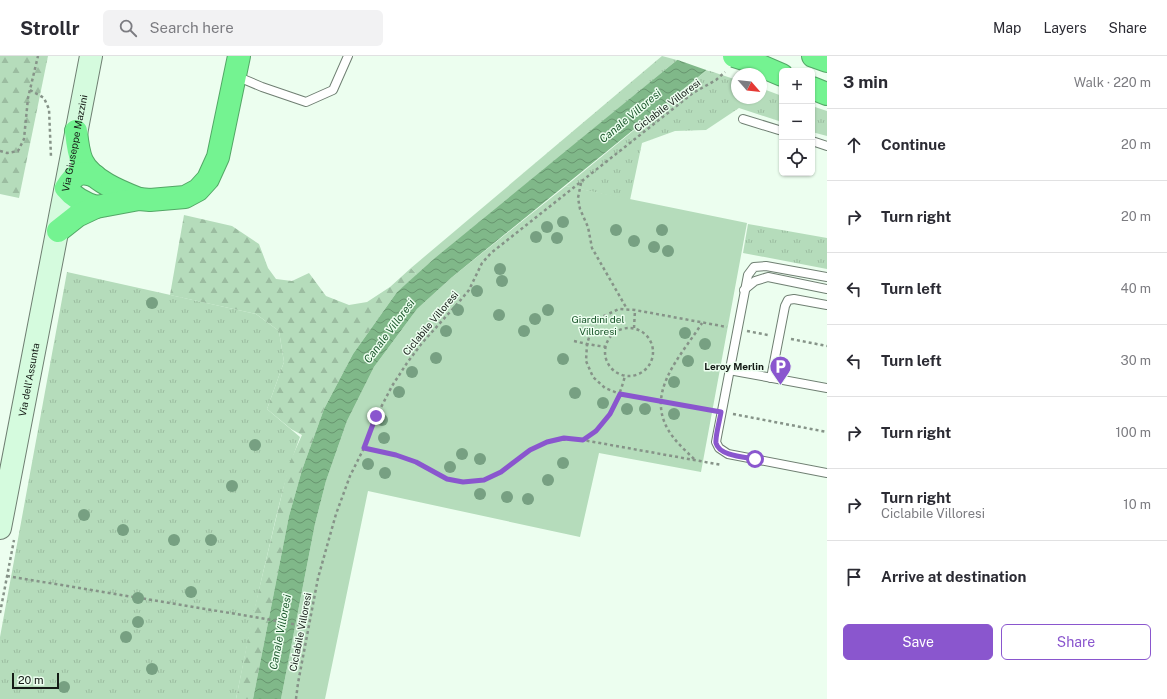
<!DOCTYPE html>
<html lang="en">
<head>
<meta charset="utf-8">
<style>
	body { margin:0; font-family:"Public Sans",sans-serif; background:#f2f2f3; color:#2b2b33 }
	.controls { position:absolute; right:12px; top:12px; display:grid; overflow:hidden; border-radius:6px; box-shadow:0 1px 3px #0004 }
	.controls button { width:36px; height:36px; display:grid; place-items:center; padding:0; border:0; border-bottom:1px solid #e1e1e2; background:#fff; color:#2b2b33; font:20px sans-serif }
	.compass { position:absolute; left:731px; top:12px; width:36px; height:36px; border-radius:50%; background:#fff; box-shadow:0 1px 3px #0004; rotate:118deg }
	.scale { position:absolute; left:12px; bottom:10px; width:47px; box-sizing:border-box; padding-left:4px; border:2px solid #151b16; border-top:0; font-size:11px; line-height:14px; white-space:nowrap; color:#151b16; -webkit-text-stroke:3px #ecfeef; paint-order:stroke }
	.stop { position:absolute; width:12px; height:12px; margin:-9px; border:3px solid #8a56ce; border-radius:50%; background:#fff }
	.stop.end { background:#8a56ce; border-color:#fff; box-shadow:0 1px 4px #0008 }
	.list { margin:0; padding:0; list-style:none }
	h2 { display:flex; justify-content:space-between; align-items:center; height:52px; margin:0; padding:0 16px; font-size:17px }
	h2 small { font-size:13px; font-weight:400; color:#7c7c81 }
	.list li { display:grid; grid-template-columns:26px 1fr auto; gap:12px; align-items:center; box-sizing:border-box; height:72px; padding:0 16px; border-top:1px solid #e1e1e2 }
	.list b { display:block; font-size:15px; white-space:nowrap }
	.list p { margin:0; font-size:13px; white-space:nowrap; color:#7c7c81 }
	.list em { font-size:13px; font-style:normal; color:#7c7c81 }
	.actions { display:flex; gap:8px; padding:12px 16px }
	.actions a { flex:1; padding:9px 0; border:1px solid #8a56ce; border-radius:6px; text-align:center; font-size:14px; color:#8a56ce }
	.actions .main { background:#8a56ce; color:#fff }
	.icon { flex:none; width:22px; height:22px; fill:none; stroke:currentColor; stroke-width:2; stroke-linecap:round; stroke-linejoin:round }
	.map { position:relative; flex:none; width:827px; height:643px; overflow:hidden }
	header { display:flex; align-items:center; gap:24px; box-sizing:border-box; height:56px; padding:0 20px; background:#fff; border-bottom:1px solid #e1e1e2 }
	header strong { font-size:19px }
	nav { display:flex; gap:22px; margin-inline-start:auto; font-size:14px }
	.search { width:280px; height:36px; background:#f2f2f3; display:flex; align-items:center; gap:10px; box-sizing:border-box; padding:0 14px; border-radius:6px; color:#7c7c81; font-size:15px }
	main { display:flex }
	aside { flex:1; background:#fff }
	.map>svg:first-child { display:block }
	.grass { fill:url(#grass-tufts) }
	.forest { fill:url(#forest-firs) }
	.park { fill:#b5dcbb }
	.water { fill:url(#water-waves) }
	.pier { fill:#ecfeef }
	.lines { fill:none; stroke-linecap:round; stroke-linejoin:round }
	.lane-casing { stroke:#6f7f72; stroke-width:10 }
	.secondary-casing { stroke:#6f7f72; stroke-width:24 }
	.highway-casing { stroke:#53a766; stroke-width:24 }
	.path { stroke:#869388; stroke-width:2.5; stroke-dasharray:3 3; stroke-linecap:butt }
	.lane { stroke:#fff; stroke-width:8 }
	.secondary { stroke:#d5fbde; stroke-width:22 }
	.highway { stroke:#74f391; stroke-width:22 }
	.highway-bridge-casing { stroke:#53a766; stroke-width:24; stroke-linecap:butt }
	.highway-bridge { stroke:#74f391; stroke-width:22 }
	.tree { fill:#77a082 }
	.route { stroke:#8a56ce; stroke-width:5 }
	.labels { text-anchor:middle; stroke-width:3; stroke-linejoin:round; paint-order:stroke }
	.street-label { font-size:10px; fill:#151b16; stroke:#ecfeef }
	.park-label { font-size:10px; fill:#175428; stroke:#ecfeef }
	.poi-label { font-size:10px; font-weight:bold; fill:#151b16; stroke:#ecfeef; text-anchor:end }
	.water-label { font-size:11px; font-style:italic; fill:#1d592d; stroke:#ecfeef }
</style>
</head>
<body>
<header>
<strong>Strollr</strong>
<div class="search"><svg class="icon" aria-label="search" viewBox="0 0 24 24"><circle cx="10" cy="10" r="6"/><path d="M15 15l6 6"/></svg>Search here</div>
<nav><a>Map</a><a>Layers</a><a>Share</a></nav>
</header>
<main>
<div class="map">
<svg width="827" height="643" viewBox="0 0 827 643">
	<defs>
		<pattern id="grass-tufts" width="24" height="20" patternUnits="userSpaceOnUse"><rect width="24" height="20" fill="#b5dcbb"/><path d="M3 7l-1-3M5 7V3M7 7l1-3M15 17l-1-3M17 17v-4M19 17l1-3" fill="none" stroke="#9bbca0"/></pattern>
		<pattern id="forest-firs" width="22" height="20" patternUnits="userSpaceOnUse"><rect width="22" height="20" fill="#b5dcbb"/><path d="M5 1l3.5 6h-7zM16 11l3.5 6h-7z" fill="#9bbca0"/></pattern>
		<pattern id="water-waves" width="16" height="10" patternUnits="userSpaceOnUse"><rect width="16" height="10" fill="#80b889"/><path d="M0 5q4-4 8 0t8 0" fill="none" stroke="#68956f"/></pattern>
	</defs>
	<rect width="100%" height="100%" fill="#ecfeef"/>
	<g class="grass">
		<polygon points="662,0 677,4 417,219 411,212"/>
		<polygon points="707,14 737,24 737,42 761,42 761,32 782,40 782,66 739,52 706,74 675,75 642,87 630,144 566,130"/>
		<polygon points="812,50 827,55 827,80 812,76"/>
		<polygon points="748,168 827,182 827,213 743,197"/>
		<path d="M 67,216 L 256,258 L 279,275 L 284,306 L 267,353 L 300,381 C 287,414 279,448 271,483 C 258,536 247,589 236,643 L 0,643 L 0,581 Z"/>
	</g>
	<g class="forest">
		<polygon points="0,0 48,0 19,142 0,138"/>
		<polygon points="184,159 232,170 259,188 268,212 276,223 292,225 309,217 326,240 349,249 367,246 390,231 411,212 417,219 397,236 353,298 324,353 302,414 289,460 253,643 236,643 252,563 289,408 302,379 291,373 267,353 284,306 279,275 256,258 170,239"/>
	</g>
	<polygon class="park" points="566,130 747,167 701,416 599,397 580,481 368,435 325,643 281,643 315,468 326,425 347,365 374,311 417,253 451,222"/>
	<polygon class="water" points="682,0 724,0 451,222 417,253 374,311 347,365 326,425 315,468 281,643 253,643 289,460 302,414 324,353 353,298 397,236 435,202"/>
	<polygon class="pier" points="679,0 726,0 709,15 675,3"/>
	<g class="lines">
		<defs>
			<g id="lane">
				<polyline points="236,20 262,31 306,46 333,34 348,0"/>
				<polyline points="743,63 782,75"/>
				<polyline points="812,85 827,90"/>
				<polyline points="827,221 766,210 754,211 748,219 716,386 719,392 728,398 827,417"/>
				<polyline points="744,234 755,225 768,221 827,233"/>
				<polyline points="729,314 827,332"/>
				<polyline points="771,322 785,250 788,244 794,243 827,249"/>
			</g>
			<g id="secondary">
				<path id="s1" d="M 0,472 L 91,0"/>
			</g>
			<g id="highway">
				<polyline points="813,0 827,5"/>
				<polyline points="747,4 782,19"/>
				<polyline points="812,32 827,38"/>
				<path d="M 76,75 C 77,85 78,96 82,105 C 91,124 121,136 139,143"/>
				<path d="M 95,120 C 79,114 74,119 66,132 C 74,142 84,147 96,151"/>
				<polyline points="58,175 77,160 96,151 139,143 150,144 185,141 198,134 208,123 218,101 239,0"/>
			</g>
		</defs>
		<use href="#lane" class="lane-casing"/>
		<use href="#secondary" class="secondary-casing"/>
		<use href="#highway" class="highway-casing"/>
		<g class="path">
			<polyline points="30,34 44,42 49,53 51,101"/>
			<polyline points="0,95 7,97 18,95 24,83 28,42 38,0"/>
			<polyline points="581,127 578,142 580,153 588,171 592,192 627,253"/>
			<circle cx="629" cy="296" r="24"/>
			<polyline points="634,272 635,254"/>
			<polyline points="747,275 768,279"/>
			<polyline points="791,283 827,290"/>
			<polyline points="574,285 587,288 606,291"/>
			<polyline points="710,354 620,338 605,332 593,321 586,305 587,288 592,272 604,260 619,253 635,254 727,271"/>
			<polyline points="733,358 827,376"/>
			<path d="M 584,383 C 607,368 618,346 625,320"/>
			<path d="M 364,392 C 381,396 398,399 414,405 C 425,409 435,417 446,422 C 457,427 471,426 482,424 C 495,422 506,412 516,404 C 538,386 555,382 583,384 L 722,409"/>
			<path d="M 694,403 C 687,396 679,389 673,381 C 641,339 680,302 702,267"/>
			<polyline points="7,520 266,563 309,571"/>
			<polyline points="0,557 14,484"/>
			<polyline points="296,643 298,627 318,522 336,458 350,420 364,392 376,361 392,330 407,307 422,287 459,246 469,234 482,207 491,197 693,37 716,24 725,16"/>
		</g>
		<use href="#lane" class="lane"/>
		<use href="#secondary" class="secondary"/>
		<use href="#highway" class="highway"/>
		<defs>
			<polyline id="highway-bridge" points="734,0 747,4"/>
		</defs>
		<use href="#highway-bridge" class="highway-bridge-casing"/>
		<use href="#highway-bridge" class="highway-bridge"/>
	</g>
	<g class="tree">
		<circle cx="563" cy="166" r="6"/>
		<circle cx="547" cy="171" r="6"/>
		<circle cx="616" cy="174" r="6"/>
		<circle cx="662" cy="174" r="6"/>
		<circle cx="536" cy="181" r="6"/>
		<circle cx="557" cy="182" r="6"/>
		<circle cx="634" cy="185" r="6"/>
		<circle cx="654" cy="191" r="6"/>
		<circle cx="668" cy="195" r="6"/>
		<circle cx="500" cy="213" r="6"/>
		<circle cx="502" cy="225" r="6"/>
		<circle cx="477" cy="235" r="6"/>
		<circle cx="152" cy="247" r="6"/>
		<circle cx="458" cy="254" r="6"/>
		<circle cx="548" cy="254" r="6"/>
		<circle cx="499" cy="259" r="6"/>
		<circle cx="535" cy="263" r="6"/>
		<circle cx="446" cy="275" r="6"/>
		<circle cx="524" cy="275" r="6"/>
		<circle cx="685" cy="277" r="6"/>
		<circle cx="705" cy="288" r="6"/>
		<circle cx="436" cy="302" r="6"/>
		<circle cx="563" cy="303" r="6"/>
		<circle cx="688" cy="305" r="6"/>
		<circle cx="412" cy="316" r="6"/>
		<circle cx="674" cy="326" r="6"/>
		<circle cx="399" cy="336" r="6"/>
		<circle cx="575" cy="337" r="6"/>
		<circle cx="603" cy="347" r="6"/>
		<circle cx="627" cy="353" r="6"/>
		<circle cx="645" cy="353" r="6"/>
		<circle cx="674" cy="358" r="6"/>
		<circle cx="382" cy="364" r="6"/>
		<circle cx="384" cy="382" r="6"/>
		<circle cx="255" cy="389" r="6"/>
		<circle cx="462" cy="398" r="6"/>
		<circle cx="480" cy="403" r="6"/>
		<circle cx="563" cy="407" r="6"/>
		<circle cx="368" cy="408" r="6"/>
		<circle cx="450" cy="411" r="6"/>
		<circle cx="385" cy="417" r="6"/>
		<circle cx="548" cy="424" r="6"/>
		<circle cx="232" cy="430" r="6"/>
		<circle cx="480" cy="438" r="6"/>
		<circle cx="507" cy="441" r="6"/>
		<circle cx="528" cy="443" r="6"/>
		<circle cx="84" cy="459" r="6"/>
		<circle cx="123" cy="474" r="6"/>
		<circle cx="174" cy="484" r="6"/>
		<circle cx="211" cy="484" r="6"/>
		<circle cx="191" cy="536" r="6"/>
		<circle cx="138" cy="542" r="6"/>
		<circle cx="138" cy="566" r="6"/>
		<circle cx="126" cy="581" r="6"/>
		<circle cx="152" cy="613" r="6"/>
		<circle cx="64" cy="631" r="6"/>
	</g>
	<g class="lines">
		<path class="route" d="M 376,360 L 364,392 L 396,399 L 416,406 L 447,423 L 463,426 L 484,424 L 501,416 L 530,394 L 547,386 L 564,382 L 583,384 L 596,375 L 610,358 L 620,338 L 721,356 C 720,363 715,381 716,387 C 719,400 745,401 755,403"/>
	</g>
	<defs>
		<symbol id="parking-pin" viewBox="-11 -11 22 30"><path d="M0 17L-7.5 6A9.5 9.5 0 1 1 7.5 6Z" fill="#8a56ce" stroke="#ecfeef"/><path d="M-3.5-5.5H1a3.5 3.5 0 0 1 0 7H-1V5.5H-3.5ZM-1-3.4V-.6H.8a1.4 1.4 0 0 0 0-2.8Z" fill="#fff"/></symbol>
	</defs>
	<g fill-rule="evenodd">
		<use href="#parking-pin" x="768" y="298" width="25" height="34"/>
	</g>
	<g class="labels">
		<g class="street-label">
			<text transform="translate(667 49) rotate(-37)" y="4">Ciclabile Villoresi</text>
			<text dy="4" stroke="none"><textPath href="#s1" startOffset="392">Via Giuseppe Mazzini</textPath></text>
			<text transform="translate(430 267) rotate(-50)" y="4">Ciclabile Villoresi</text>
			<text dy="4" stroke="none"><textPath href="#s1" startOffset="151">Via dell'Assunta</textPath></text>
			<text transform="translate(300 576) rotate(-79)" y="4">Ciclabile Villoresi</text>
		</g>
		<g class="park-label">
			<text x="598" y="267">Giardini del<tspan x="598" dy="12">Villoresi</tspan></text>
		</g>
		<g class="poi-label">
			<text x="764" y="314">Leroy Merlin</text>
		</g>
		<g class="water-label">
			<text transform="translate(630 60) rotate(-40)" y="4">Canale Villoresi</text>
			<text transform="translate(389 275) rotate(-53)" y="4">Canale Villoresi</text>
			<text transform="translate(280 576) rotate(-79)" y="4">Canale Villoresi</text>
		</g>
	</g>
</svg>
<div class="controls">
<button>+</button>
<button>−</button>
<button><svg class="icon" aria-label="locate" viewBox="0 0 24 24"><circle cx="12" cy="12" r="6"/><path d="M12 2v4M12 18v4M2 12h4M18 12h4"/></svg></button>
</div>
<svg class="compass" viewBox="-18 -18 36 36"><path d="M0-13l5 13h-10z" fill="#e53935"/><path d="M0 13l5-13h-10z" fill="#7c7c81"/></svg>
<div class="scale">20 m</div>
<div class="stop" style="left:755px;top:403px"></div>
<div class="stop end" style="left:376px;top:360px"></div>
</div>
<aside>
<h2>3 min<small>Walk · 220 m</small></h2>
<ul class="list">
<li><svg class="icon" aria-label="ahead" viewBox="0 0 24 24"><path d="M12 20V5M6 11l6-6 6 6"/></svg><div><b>Continue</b></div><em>20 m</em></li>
<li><svg class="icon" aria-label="right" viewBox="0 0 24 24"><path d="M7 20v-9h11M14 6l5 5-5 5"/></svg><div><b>Turn right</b></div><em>20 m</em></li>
<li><svg class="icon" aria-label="left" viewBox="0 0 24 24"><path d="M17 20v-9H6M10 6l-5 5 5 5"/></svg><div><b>Turn left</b></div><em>40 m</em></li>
<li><svg class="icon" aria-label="left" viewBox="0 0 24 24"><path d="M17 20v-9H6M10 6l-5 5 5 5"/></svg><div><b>Turn left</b></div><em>30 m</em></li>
<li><svg class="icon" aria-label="right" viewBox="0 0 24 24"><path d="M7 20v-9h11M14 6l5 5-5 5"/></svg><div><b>Turn right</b></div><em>100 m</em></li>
<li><svg class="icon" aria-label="right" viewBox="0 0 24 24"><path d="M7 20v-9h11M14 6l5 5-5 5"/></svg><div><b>Turn right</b><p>Ciclabile Villoresi</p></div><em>10 m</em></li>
<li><svg class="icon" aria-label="arrive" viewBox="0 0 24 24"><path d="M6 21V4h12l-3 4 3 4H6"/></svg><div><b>Arrive at destination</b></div></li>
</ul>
<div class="actions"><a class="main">Save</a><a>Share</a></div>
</aside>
</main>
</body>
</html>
